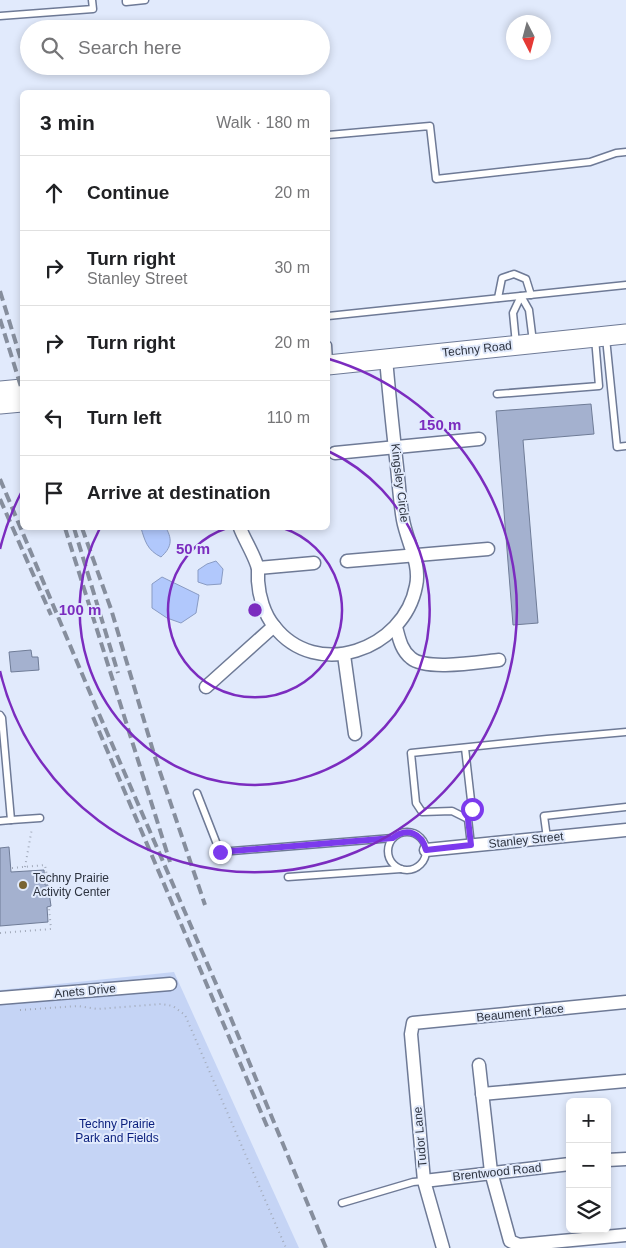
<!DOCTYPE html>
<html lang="en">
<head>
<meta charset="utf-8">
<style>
	body { margin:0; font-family:Arial,sans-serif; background:#f6f6f6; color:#202124 }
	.controls { position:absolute; right:15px; bottom:15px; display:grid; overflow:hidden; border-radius:8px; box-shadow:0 2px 8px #0003 }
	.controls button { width:45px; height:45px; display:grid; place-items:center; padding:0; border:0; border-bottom:1px solid #e0e0e0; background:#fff; color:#202124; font:25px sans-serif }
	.compass { position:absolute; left:506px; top:15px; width:45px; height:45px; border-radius:50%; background:#fff; box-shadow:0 2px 8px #0003; rotate:174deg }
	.stop { position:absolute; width:15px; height:15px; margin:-11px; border:4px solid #7c3aed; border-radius:50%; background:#fff }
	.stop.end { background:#7c3aed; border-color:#fff; box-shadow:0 1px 5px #0008 }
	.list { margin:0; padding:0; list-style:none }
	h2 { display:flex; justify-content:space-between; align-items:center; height:65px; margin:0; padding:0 20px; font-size:21px }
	h2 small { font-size:16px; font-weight:400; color:#757577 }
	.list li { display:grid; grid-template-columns:32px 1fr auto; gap:15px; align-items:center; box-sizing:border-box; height:75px; padding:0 20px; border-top:1px solid #e0e0e0 }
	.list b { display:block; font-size:19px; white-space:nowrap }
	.list p { margin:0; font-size:16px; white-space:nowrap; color:#757577 }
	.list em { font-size:16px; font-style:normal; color:#757577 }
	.icon { flex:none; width:28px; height:28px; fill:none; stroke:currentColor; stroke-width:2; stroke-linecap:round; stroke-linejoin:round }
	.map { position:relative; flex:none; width:626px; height:1248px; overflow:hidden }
	.search { position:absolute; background:#fff; box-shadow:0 2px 8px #0003; left:20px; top:20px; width:310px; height:55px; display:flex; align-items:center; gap:12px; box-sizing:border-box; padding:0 18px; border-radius:28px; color:#757577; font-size:19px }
	.panel { position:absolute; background:#fff; box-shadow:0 2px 8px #0003; left:20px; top:90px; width:310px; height:440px; border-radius:8px }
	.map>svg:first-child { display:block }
	.green { fill:#c5d4f5 }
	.water { fill:#b1c8fc; stroke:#899bc3 }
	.building { fill:#a4b1cf; stroke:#6f7c97 }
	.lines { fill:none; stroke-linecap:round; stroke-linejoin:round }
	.lane-casing { stroke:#6e7a96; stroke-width:9 }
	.street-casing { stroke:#6e7a96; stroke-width:15 }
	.secondary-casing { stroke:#6e7a96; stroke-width:21 }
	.path { stroke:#a2aaba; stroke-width:2; stroke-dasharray:1 4; stroke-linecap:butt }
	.lane { stroke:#fff; stroke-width:6 }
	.street { stroke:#fff; stroke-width:12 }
	.secondary { stroke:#fff; stroke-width:19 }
	.rail { stroke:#868e9d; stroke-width:4; stroke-dasharray:10 5; stroke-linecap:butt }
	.route { stroke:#7c3aed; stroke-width:6 }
	.ring { fill:none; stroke:#7b2cbf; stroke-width:2.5 }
	.poi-dot { fill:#796433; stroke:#e1eafc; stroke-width:2 }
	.labels { text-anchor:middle; stroke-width:4; stroke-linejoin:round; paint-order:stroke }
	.street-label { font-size:12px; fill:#2d333f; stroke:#e1eafc }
	.poi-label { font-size:12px; fill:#2d333f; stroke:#e1eafc; text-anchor:start }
	.park-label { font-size:12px; fill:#091e7c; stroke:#e1eafc }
	.centre { fill:#7b2cbf; stroke:#e1eafc; stroke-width:2.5 }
	.ring-label { font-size:15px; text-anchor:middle; font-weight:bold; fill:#7b2cbf; stroke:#e1eafc; stroke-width:4; stroke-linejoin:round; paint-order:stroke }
</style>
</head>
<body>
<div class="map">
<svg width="626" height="1248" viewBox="0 0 626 1248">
	<rect width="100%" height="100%" fill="#e1eafc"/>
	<polygon class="green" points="174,972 299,1248 0,1248 0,990"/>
	<g class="water">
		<path d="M 141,528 L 166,528 C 173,540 171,548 161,557 C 147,550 145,541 141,528 Z"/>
		<polygon points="216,561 223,569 221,584 207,585 198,582 198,570 207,564"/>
		<polygon points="162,577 199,595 196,613 181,623 167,618 152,608 152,584"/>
	</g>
	<g class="building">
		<polygon points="591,404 594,434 523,440 538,623 513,625 496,411"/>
		<polygon points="31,650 32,657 38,657 39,670 11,672 9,652"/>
		<polygon points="9,847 11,872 44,870 45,885 48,885 51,906 47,907 48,922 0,926 0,848"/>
	</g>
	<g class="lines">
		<defs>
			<g id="lane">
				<polyline points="126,0 126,2 145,0"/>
				<polyline points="0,16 93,9 92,0"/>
				<polyline points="328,135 430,126 436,179 590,162 616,153 626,152"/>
				<polyline points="498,298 502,278 514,274 526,279 531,295"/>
				<polyline points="328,316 626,285"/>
				<polyline points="606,338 617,447 626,446"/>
				<polyline points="516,344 513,313 521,296 529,310 533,342"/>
				<polyline points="328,345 329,363"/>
				<polyline points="497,394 599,386 595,338"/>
				<polyline points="0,715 2,718 11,820 0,821"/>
				<polyline points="465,748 472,809 468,819 471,845"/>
				<polyline points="197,793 220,852 393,838"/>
				<polyline points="468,819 452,811 422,812 416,803 411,753 547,739 626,732"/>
				<polyline points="11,820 40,818"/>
				<circle cx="407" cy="851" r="19"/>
				<polyline points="547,838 544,816 626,807"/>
				<polyline points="288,877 401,869"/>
				<polyline points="342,1203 413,1182 424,1181"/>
			</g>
			<g id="street">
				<polyline points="335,453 479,439"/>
				<path d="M 240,528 C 244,539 256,558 258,569 C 258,573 258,577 258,581 C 259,596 264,614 274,626 C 316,681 404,650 416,586 C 421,564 407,542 403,520 C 400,503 399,485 397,467 C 393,431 389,395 386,358"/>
				<polyline points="347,561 488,549"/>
				<polyline points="258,568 314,563"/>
				<path d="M 396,627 C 399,638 401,650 411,658 C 426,671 479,662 499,660"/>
				<polyline points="344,655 355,734"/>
				<polyline points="206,687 274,626"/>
				<polyline points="426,850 626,830"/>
				<polyline points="0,998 170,984"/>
				<polyline points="479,1065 491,1172 510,1241 519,1245 626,1235"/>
				<polyline points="482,1094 626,1081"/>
				<polyline points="607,1160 626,1159"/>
				<polyline points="424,1181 570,1164"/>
				<polyline points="443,1248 424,1181 411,1034 413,1023 626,1002"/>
			</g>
			<g id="secondary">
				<polyline points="328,365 626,334"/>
				<polyline points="0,391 22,389"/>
				<polyline points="0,404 22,402"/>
			</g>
		</defs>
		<use href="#lane" class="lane-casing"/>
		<use href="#street" class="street-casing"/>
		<use href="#secondary" class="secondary-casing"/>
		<g class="path">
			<polyline points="25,867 32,828"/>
			<polyline points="12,868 45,865 48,882"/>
			<polyline points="0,933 51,929 49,908"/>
			<polyline points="20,1010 78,1006 98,1009 161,1004 173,1006 185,1015 286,1248"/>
		</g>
		<use href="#lane" class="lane"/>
		<use href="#street" class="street"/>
		<use href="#secondary" class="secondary"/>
		<g class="rail">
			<polyline points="0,291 22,363"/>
			<polyline points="0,319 22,390"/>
			<polyline points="0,479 96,707 230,1016 326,1248"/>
			<polyline points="0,499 51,615"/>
			<polyline points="65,528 170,862"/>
			<polyline points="74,528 118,673"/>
			<polyline points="82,528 111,609 154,754 205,905"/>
			<polyline points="93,717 269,1131"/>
		</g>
	</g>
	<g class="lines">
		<path class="route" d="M 220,852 L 393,838 C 407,827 422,833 426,850 L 471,845 L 468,819 L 472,809"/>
	</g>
	<g class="ring">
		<path d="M283 528A87 87 0 1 1 227 528"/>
		<path d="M328 451A175 175 0 1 1 100 528"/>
		<path d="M0 549A262 262 0 0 1 22 491M329 359A262 262 0 1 1 0 671"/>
	</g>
	<circle class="poi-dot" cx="23" cy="885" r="5"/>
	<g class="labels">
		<g class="street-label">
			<text transform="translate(477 349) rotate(-6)" y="4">Techny Road</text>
			<text transform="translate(400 483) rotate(83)" y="4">Kingsley Circle</text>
			<text transform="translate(526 840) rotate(-6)" y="4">Stanley Street</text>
			<text transform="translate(85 991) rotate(-5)" y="4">Anets Drive</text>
			<text transform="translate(520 1013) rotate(-6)" y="4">Beaument Place</text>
			<text transform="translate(420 1137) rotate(-95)" y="4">Tudor Lane</text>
			<text transform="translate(497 1172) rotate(-6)" y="4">Brentwood Road</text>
		</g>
		<g class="poi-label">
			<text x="33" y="882">Techny Prairie<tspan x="33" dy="14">Activity Center</tspan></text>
		</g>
		<g class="park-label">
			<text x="117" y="1128">Techny Prairie<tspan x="117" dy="14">Park and Fields</tspan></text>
		</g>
	</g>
	<circle cx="255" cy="610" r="8" class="centre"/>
	<g class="ring-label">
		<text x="440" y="430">150 m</text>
		<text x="193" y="554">50 m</text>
		<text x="80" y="615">100 m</text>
	</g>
</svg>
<div class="controls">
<button>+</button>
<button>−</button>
<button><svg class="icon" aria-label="layers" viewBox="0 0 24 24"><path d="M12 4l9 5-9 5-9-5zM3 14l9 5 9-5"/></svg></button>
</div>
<svg class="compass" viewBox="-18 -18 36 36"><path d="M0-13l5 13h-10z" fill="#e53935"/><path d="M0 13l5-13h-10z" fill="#757577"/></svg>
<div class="stop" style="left:472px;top:809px"></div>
<div class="stop end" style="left:220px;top:852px"></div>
<div class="search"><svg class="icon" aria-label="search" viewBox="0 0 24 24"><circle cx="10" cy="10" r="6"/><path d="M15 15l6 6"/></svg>Search here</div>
<section class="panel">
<h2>3 min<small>Walk · 180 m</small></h2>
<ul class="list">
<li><svg class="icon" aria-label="ahead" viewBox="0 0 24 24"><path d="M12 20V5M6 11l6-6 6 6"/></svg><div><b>Continue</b></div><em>20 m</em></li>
<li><svg class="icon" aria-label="right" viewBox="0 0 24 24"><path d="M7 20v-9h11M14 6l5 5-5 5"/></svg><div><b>Turn right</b><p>Stanley Street</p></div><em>30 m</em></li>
<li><svg class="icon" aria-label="right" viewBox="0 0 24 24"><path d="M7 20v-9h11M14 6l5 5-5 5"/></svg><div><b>Turn right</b></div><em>20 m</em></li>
<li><svg class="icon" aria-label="left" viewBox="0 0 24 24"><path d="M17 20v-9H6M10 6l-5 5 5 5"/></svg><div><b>Turn left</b></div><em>110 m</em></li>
<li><svg class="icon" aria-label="arrive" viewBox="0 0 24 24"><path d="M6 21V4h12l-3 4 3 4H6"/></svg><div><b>Arrive at destination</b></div></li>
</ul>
</section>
</div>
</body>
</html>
